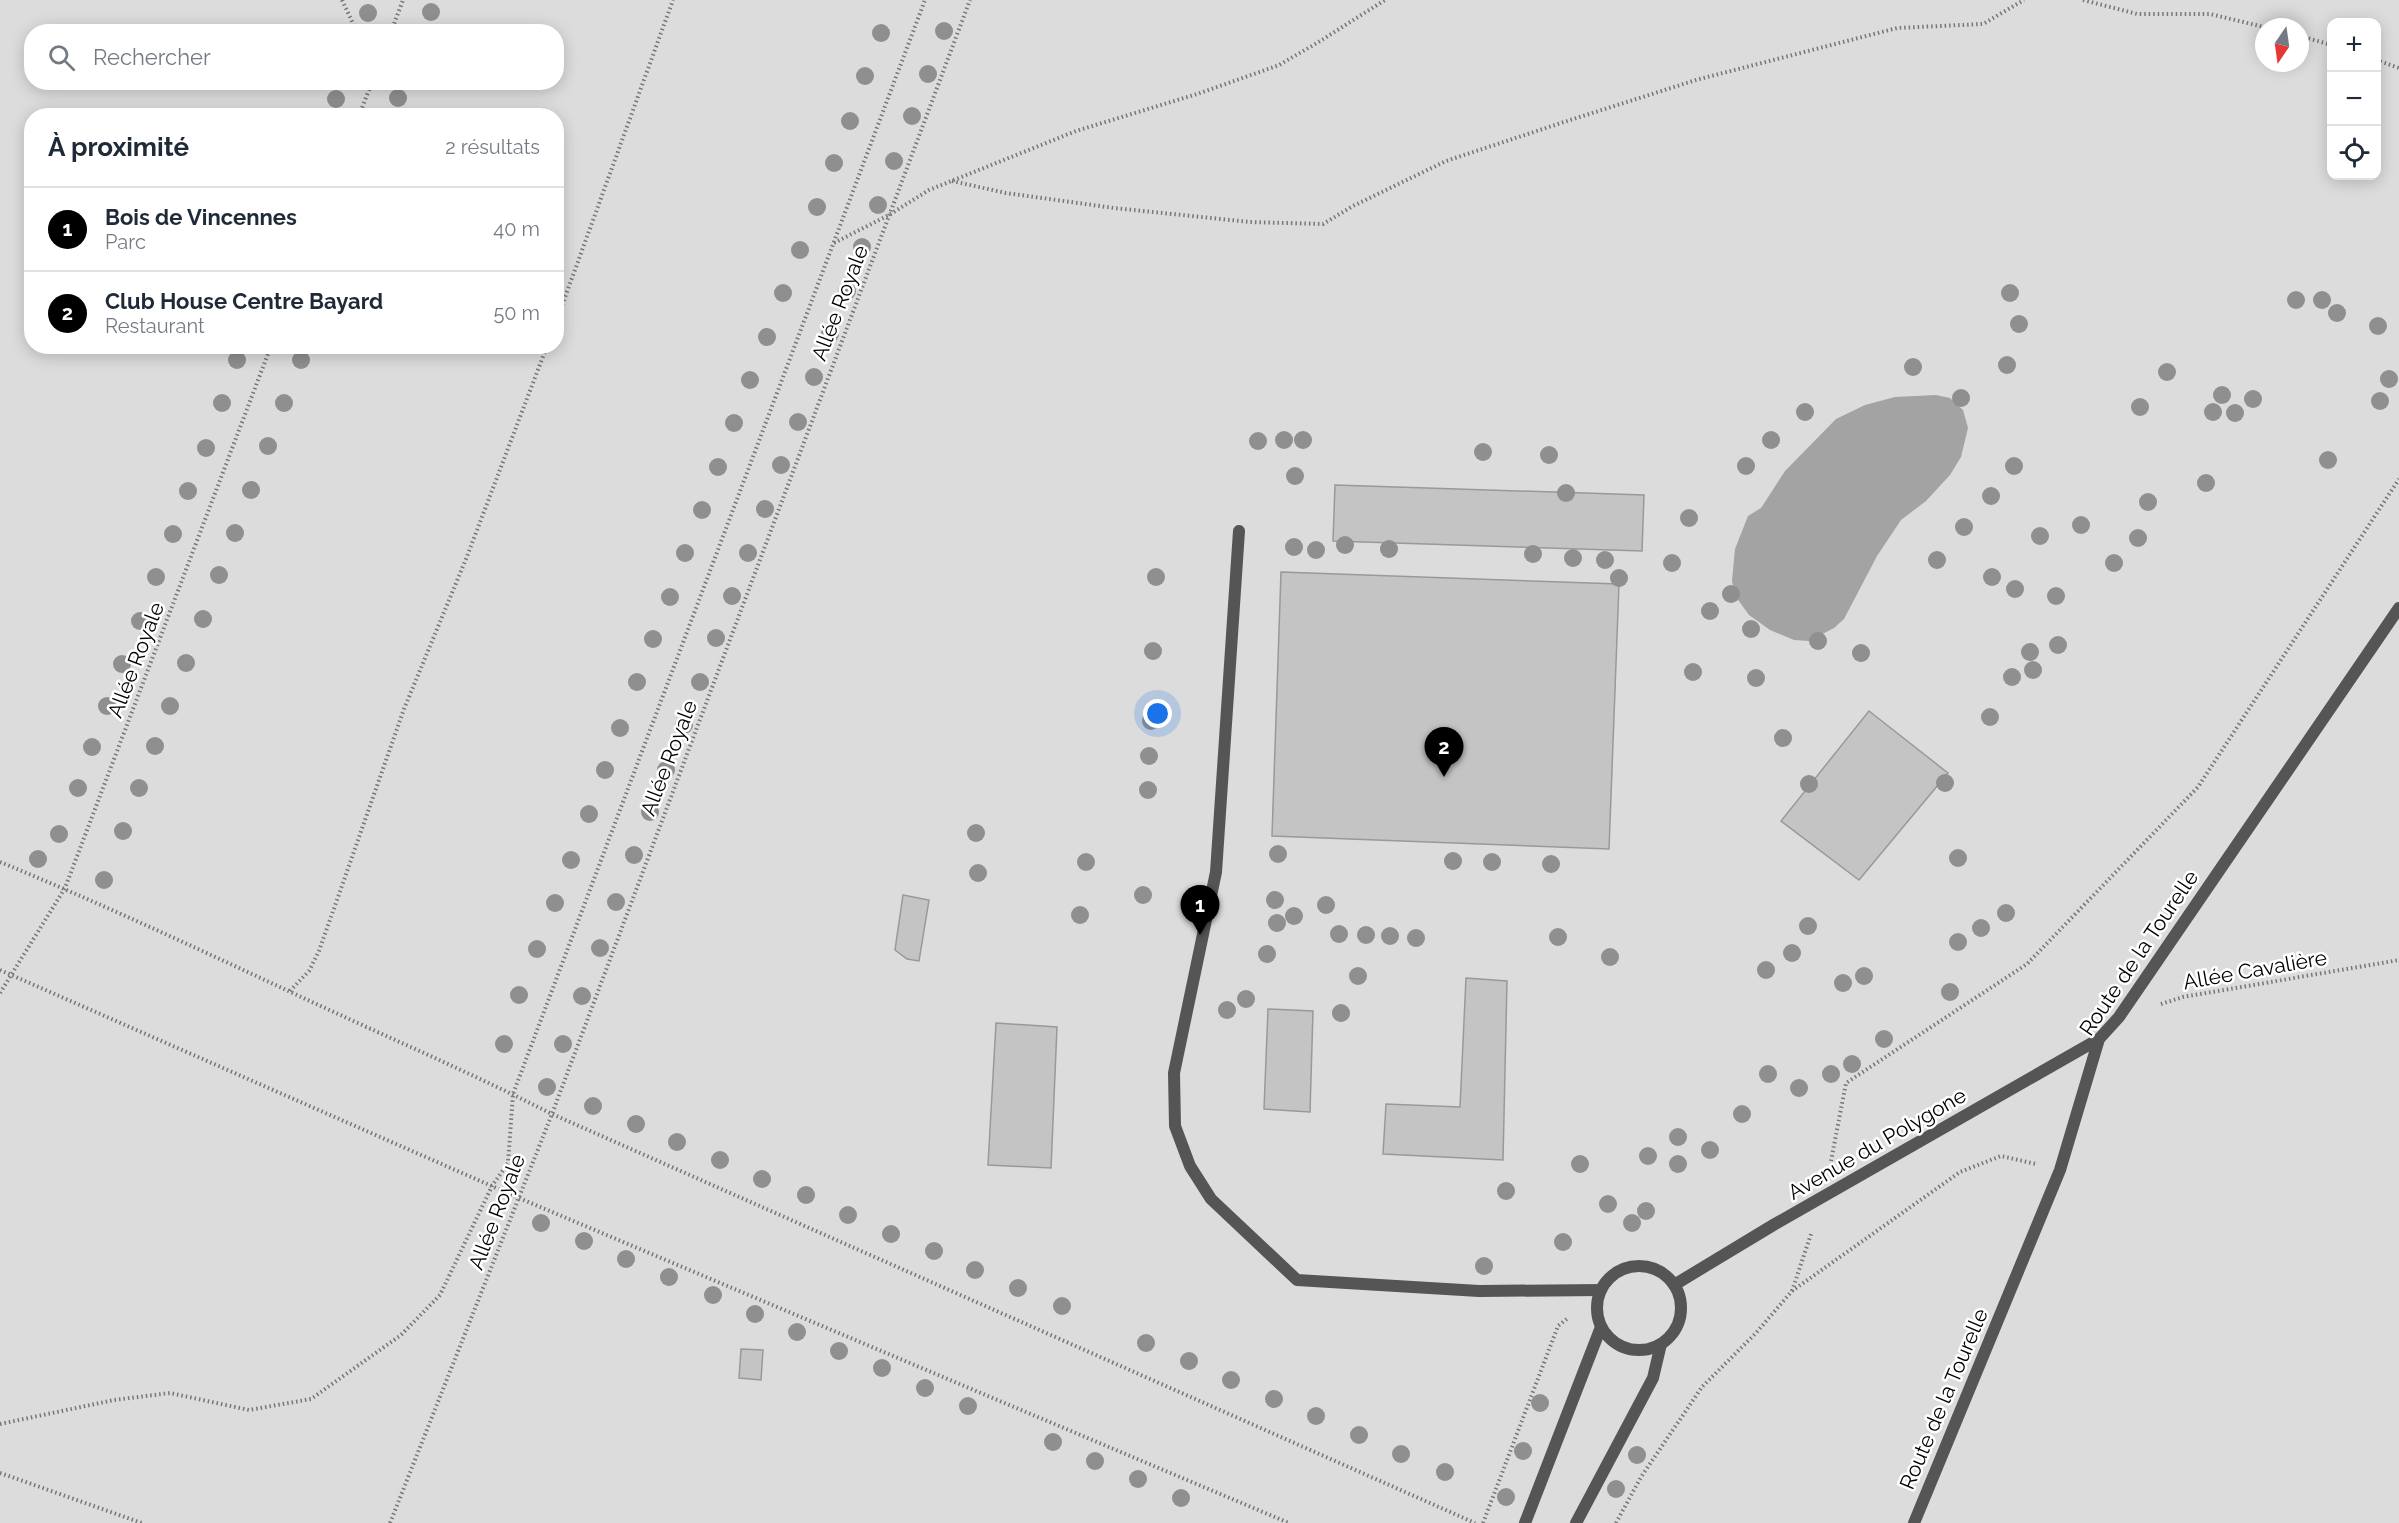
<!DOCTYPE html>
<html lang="fr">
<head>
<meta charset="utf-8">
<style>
	body { margin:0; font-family:Raleway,sans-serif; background:#f2f2f3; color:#1f2937 }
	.controls { position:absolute; right:18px; top:18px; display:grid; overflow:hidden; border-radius:12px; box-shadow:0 3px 15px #0003 }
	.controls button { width:54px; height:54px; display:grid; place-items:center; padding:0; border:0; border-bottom:2px solid #e0e1e3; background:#fff; color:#1f2937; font:30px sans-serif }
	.compass { position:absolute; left:2255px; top:18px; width:54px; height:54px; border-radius:50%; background:#fff; box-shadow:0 3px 15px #0003; rotate:193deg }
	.you { position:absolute; left:1158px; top:714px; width:21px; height:21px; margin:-15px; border:4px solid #fff; border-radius:50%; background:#1a73e8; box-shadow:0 0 0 9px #1a73e833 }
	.badge { display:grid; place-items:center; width:39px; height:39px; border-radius:50%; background:#000; color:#fff; font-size:20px; font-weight:700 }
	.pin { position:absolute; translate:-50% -50px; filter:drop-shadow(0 2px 3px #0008) }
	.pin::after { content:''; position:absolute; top:32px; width:21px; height:18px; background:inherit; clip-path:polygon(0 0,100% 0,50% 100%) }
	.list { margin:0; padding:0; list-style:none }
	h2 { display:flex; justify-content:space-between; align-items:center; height:78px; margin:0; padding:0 24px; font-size:26px }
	h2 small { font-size:20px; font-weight:400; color:#747a83 }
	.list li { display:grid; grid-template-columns:39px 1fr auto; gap:18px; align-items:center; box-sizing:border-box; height:84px; padding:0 24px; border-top:2px solid #e0e1e3 }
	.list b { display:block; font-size:22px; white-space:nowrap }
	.list p { margin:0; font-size:20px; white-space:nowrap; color:#747a83 }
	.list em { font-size:20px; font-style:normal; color:#747a83 }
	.icon { flex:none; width:33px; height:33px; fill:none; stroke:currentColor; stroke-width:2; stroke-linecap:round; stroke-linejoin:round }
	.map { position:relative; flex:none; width:2399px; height:1523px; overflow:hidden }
	.search { position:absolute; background:#fff; box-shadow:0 3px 15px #0003; left:24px; top:24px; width:540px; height:66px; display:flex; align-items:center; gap:15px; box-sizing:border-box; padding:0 21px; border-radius:24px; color:#747a83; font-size:22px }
	.panel { position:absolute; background:#fff; box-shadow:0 3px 15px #0003; left:24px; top:108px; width:540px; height:246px; border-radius:24px }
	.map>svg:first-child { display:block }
	.green { fill:#dcdcdc; fill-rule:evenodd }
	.water { fill:#a3a3a3 }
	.building { fill:#c4c4c4; stroke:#999; stroke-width:1.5 }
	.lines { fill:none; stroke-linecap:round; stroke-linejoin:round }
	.path { stroke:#777; stroke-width:4; stroke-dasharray:1.5 3; stroke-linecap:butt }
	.lane { stroke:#555; stroke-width:12 }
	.street { stroke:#555; stroke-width:12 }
	.tree { fill:#8f8f8f }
	.labels { text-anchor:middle; stroke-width:5; stroke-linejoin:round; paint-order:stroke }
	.street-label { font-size:21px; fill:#000; stroke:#fff }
</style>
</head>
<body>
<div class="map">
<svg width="2399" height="1523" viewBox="0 0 2399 1523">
	<rect width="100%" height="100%" fill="#fff"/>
	<path class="green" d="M 0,0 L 2399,0 L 2399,1523 L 0,1523 ZM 2332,22 L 2376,22 L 2376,176 L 2332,176 ZM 2264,27 L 2300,27 L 2300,63 L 2264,63 ZM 32,32 L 556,32 L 556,82 L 32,82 ZM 32,116 L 556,116 L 556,346 L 32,346 Z"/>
	<polygon class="water" points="1936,395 1950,398 1963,410 1968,428 1961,457 1950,475 1926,501 1901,520 1877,556 1844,619 1834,628 1809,641 1794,640 1770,630 1749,615 1736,597 1732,581 1735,549 1748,516 1761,508 1785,471 1836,419 1865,405 1895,397"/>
	<g class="building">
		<polygon points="1335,485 1644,495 1642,551 1333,541"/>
		<polygon points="1281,572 1619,584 1609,849 1272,836"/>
		<polygon points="1869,711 1948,773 1859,880 1781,821"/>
		<polygon points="903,895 929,900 919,961 907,959 895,950"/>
		<polygon points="1466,978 1507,981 1503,1160 1383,1154 1386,1104 1460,1107"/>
		<polygon points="1268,1009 1313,1011 1310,1112 1264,1109"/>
		<polygon points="996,1023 1057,1027 1051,1168 988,1165"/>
		<polygon points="741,1349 763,1350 761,1380 739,1378"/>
	</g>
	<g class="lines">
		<g class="path">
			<polyline points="342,0 357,32"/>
			<polyline points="2083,0 2137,14 2210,14 2264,27"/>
			<polyline points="391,32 403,0"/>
			<polyline points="2300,36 2332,45"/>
			<polyline points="2376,60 2399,68"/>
			<polyline points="359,116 372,82"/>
			<polyline points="952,181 1006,193 1114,208 1250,222 1323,224 1353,206 1446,161 1564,122 1696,80 1897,28 1983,24 2024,0"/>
			<polyline points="834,243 889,215 929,190 1076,131 1197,94 1279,65 1317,43 1385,0"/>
			<polyline points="556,322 673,0"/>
			<path d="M 0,862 C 105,905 209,954 312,1002 C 392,1039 473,1074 552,1114 L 1475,1523"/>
			<polyline points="0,970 519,1198 1289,1523"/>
			<polyline points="290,991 309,971 319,951 404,709 466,559 547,346"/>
			<polyline points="0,993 65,888 271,346"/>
			<polyline points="2161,1004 2183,997 2399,960"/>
			<polyline points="1831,1161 1846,1083 2027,964 2198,787 2399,479"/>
			<polyline points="1792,1291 1811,1234"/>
			<polyline points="0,1424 114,1400 170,1393 249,1410 311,1399 401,1335 440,1295 492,1186 508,1163 513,1094 925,0"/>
			<polyline points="0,1473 142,1523"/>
			<polyline points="390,1523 552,1114 970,0"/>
			<polyline points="1483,1523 1558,1326 1568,1318"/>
			<polyline points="1616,1523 1641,1477 1702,1387 1756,1333 1792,1291 1960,1172 2001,1156 2036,1164"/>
		</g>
		<g class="lane">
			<polyline points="1239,531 1216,872 1174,1073 1175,1126 1190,1166 1211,1199 1297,1280 1479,1291 1601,1290"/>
			<polyline points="1674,1285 1775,1224 2099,1039"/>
			<polyline points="1914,1523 2060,1170 2099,1039 2119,1017 2399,608"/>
		</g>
		<g class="street">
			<circle cx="1639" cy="1308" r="42"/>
			<polyline points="1525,1523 1601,1327"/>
			<polyline points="1576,1523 1653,1378 1661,1344"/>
		</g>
	</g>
	<g class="tree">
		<circle cx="431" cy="12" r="9"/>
		<circle cx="368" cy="13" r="9"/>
		<circle cx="944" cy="31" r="9"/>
		<circle cx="881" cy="33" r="9"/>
		<circle cx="928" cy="74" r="9"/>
		<circle cx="865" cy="76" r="9"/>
		<circle cx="398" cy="98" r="9"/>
		<circle cx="336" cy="99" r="9"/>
		<circle cx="912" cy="116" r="9"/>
		<circle cx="850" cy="121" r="9"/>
		<circle cx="894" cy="161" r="9"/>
		<circle cx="834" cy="163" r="9"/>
		<circle cx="878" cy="205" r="9"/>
		<circle cx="817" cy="207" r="9"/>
		<circle cx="862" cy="247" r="9"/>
		<circle cx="800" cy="250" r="9"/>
		<circle cx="847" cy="291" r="9"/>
		<circle cx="783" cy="293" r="9"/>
		<circle cx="2010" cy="293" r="9"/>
		<circle cx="2296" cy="300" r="9"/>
		<circle cx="2322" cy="300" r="9"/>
		<circle cx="2337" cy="313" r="9"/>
		<circle cx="2019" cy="324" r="9"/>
		<circle cx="2378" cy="326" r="9"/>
		<circle cx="830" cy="334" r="9"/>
		<circle cx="767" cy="337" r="9"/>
		<circle cx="237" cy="360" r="9"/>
		<circle cx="301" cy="360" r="9"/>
		<circle cx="2007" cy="365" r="9"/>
		<circle cx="1913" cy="367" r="9"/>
		<circle cx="2167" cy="372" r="9"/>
		<circle cx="814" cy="377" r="9"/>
		<circle cx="2389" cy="379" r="9"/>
		<circle cx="750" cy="380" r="9"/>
		<circle cx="2222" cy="395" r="9"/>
		<circle cx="1961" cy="398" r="9"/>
		<circle cx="2253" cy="399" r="9"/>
		<circle cx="2380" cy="401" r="9"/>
		<circle cx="222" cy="403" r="9"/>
		<circle cx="284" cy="403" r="9"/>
		<circle cx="2140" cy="407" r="9"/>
		<circle cx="1805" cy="412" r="9"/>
		<circle cx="2213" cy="412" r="9"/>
		<circle cx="2235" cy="413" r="9"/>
		<circle cx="798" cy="422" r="9"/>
		<circle cx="734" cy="423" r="9"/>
		<circle cx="1284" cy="440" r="9"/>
		<circle cx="1303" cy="440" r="9"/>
		<circle cx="1771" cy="440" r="9"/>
		<circle cx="1258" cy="441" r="9"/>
		<circle cx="268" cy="446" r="9"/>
		<circle cx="206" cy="448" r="9"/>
		<circle cx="1483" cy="452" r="9"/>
		<circle cx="1549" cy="455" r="9"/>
		<circle cx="2328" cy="460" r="9"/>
		<circle cx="781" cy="465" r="9"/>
		<circle cx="1746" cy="466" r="9"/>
		<circle cx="2014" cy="466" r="9"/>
		<circle cx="718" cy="467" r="9"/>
		<circle cx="1295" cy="476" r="9"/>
		<circle cx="2206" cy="483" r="9"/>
		<circle cx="251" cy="490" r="9"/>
		<circle cx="188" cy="491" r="9"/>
		<circle cx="1566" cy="493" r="9"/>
		<circle cx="1991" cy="496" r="9"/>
		<circle cx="2148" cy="502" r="9"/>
		<circle cx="765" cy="509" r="9"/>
		<circle cx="702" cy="510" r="9"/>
		<circle cx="1689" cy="518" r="9"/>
		<circle cx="2081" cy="525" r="9"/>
		<circle cx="1964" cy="527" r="9"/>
		<circle cx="235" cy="533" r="9"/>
		<circle cx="173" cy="534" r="9"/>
		<circle cx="2040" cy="536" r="9"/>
		<circle cx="2138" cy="538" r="9"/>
		<circle cx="1345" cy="545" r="9"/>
		<circle cx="1294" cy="547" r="9"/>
		<circle cx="1389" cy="549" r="9"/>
		<circle cx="1316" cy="550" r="9"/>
		<circle cx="685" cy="553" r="9"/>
		<circle cx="748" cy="553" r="9"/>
		<circle cx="1533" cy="554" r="9"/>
		<circle cx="1573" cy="558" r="9"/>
		<circle cx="1605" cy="560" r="9"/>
		<circle cx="1937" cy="560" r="9"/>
		<circle cx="1672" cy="563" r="9"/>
		<circle cx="2114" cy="563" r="9"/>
		<circle cx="219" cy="575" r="9"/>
		<circle cx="156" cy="577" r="9"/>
		<circle cx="1156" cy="577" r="9"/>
		<circle cx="1992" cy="577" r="9"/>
		<circle cx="1619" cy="578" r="9"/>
		<circle cx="2015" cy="589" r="9"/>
		<circle cx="1731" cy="594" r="9"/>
		<circle cx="732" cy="596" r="9"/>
		<circle cx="2056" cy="596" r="9"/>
		<circle cx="670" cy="597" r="9"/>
		<circle cx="1710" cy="611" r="9"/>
		<circle cx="203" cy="619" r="9"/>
		<circle cx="140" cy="621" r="9"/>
		<circle cx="1751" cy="629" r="9"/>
		<circle cx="716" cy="638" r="9"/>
		<circle cx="653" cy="639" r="9"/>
		<circle cx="1818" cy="641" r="9"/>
		<circle cx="2058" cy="645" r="9"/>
		<circle cx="1153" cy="651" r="9"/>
		<circle cx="2030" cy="652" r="9"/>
		<circle cx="1861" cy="653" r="9"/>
		<circle cx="186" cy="663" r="9"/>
		<circle cx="122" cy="664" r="9"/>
		<circle cx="2033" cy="670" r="9"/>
		<circle cx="1693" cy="672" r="9"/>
		<circle cx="2012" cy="677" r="9"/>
		<circle cx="1756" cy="678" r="9"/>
		<circle cx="637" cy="682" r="9"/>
		<circle cx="700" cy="682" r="9"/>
		<circle cx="107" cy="706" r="9"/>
		<circle cx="170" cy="706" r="9"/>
		<circle cx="1990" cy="717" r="9"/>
		<circle cx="1151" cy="721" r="9"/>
		<circle cx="684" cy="725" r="9"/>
		<circle cx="620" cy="728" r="9"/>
		<circle cx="1783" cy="738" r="9"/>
		<circle cx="155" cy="746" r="9"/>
		<circle cx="92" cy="747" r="9"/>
		<circle cx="1149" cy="756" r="9"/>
		<circle cx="605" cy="770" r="9"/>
		<circle cx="666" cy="770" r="9"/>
		<circle cx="1945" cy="783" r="9"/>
		<circle cx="1809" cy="784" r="9"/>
		<circle cx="78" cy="788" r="9"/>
		<circle cx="139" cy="788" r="9"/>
		<circle cx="1148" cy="790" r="9"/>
		<circle cx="650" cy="812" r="9"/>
		<circle cx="589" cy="814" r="9"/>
		<circle cx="123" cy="831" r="9"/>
		<circle cx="976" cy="833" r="9"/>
		<circle cx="59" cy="834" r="9"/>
		<circle cx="1278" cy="854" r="9"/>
		<circle cx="634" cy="855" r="9"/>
		<circle cx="1958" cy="858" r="9"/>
		<circle cx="38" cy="859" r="9"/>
		<circle cx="571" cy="860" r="9"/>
		<circle cx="1453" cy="861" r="9"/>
		<circle cx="1086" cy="862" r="9"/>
		<circle cx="1492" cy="862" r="9"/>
		<circle cx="1551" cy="864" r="9"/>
		<circle cx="978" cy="873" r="9"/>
		<circle cx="104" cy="880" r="9"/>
		<circle cx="1143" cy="895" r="9"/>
		<circle cx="1275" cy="900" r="9"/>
		<circle cx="616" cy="902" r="9"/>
		<circle cx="555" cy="903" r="9"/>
		<circle cx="1326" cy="905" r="9"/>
		<circle cx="2006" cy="913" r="9"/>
		<circle cx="1080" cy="915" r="9"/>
		<circle cx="1294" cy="916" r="9"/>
		<circle cx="1277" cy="923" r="9"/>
		<circle cx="1808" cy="926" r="9"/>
		<circle cx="1981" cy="928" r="9"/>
		<circle cx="1339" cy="934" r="9"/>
		<circle cx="1366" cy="935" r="9"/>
		<circle cx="1390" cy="936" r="9"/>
		<circle cx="1558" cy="937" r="9"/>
		<circle cx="1416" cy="938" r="9"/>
		<circle cx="1958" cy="942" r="9"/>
		<circle cx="600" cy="948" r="9"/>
		<circle cx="537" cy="949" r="9"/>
		<circle cx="1792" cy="953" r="9"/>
		<circle cx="1267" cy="954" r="9"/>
		<circle cx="1610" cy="957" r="9"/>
		<circle cx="1766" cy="970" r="9"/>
		<circle cx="1358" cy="976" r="9"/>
		<circle cx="1864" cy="976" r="9"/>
		<circle cx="1843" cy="983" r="9"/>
		<circle cx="1950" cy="992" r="9"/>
		<circle cx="519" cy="995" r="9"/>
		<circle cx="582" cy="996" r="9"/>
		<circle cx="1246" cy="999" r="9"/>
		<circle cx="1227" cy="1010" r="9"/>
		<circle cx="1341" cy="1013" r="9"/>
		<circle cx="1884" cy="1039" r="9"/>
		<circle cx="504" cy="1044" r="9"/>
		<circle cx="563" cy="1044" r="9"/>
		<circle cx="1852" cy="1064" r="9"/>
		<circle cx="1768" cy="1074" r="9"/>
		<circle cx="1831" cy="1074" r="9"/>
		<circle cx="547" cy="1087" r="9"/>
		<circle cx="1799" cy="1088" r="9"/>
		<circle cx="593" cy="1106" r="9"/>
		<circle cx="1742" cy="1114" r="9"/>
		<circle cx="636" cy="1124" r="9"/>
		<circle cx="1678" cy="1137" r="9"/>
		<circle cx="677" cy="1142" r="9"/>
		<circle cx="1710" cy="1150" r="9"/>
		<circle cx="1648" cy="1156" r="9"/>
		<circle cx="720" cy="1160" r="9"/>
		<circle cx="1580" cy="1164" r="9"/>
		<circle cx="1678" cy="1164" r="9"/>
		<circle cx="762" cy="1179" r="9"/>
		<circle cx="1506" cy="1191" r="9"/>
		<circle cx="806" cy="1195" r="9"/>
		<circle cx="1608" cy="1204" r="9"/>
		<circle cx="1646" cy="1211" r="9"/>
		<circle cx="848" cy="1215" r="9"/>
		<circle cx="541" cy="1223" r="9"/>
		<circle cx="1632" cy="1223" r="9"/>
		<circle cx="891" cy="1234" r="9"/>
		<circle cx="584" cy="1241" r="9"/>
		<circle cx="1563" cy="1242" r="9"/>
		<circle cx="934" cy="1251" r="9"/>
		<circle cx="626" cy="1259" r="9"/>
		<circle cx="1484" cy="1266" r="9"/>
		<circle cx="975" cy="1270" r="9"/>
		<circle cx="669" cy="1277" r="9"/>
		<circle cx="1018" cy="1288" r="9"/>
		<circle cx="713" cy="1295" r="9"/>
		<circle cx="1062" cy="1306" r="9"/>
		<circle cx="755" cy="1314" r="9"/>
		<circle cx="797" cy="1332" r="9"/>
		<circle cx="1146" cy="1343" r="9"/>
		<circle cx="839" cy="1351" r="9"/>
		<circle cx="1189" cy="1361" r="9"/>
		<circle cx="882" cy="1368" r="9"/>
		<circle cx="1231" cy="1380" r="9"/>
		<circle cx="925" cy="1388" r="9"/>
		<circle cx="1274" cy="1399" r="9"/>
		<circle cx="1540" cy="1403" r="9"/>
		<circle cx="968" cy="1406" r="9"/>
		<circle cx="1316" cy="1416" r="9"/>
		<circle cx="1359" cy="1435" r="9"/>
		<circle cx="1053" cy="1442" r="9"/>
		<circle cx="1523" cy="1451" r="9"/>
		<circle cx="1401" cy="1454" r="9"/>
		<circle cx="1637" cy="1455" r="9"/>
		<circle cx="1095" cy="1461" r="9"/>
		<circle cx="1445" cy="1472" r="9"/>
		<circle cx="1138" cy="1479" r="9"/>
		<circle cx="1616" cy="1489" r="9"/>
		<circle cx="1506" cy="1497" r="9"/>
		<circle cx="1181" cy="1498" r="9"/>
	</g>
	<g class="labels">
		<g class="street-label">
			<text transform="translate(840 303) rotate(-69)" y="7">Allée Royale</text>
			<text transform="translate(136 660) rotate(-69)" y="7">Allée Royale</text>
			<text transform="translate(669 758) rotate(-69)" y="7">Allée Royale</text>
			<text transform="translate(2139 953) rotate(-56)" y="7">Route de la Tourelle</text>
			<text transform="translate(2255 970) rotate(-10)" y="7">Allée Cavalière</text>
			<text transform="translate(1877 1144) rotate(-30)" y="7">Avenue du Polygone</text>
			<text transform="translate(497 1212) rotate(-69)" y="7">Allée Royale</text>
			<text transform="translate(1944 1399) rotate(-67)" y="7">Route de la Tourelle</text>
		</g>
	</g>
</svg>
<div class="controls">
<button>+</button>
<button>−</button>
<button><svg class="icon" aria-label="locate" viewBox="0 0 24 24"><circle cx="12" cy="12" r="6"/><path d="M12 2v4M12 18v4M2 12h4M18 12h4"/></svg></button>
</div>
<svg class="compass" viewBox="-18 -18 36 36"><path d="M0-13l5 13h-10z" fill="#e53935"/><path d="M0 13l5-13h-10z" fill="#747a83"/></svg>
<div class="you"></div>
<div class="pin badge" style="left:1200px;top:935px">1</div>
<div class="pin badge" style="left:1444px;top:777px">2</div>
<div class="search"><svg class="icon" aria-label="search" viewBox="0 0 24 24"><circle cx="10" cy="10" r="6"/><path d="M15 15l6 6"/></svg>Rechercher</div>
<section class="panel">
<h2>À proximité<small>2 résultats</small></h2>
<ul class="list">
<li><span class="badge">1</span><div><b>Bois de Vincennes</b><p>Parc</p></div><em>40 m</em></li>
<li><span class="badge">2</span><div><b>Club House Centre Bayard</b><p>Restaurant</p></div><em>50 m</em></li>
</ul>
</section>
</div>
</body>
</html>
